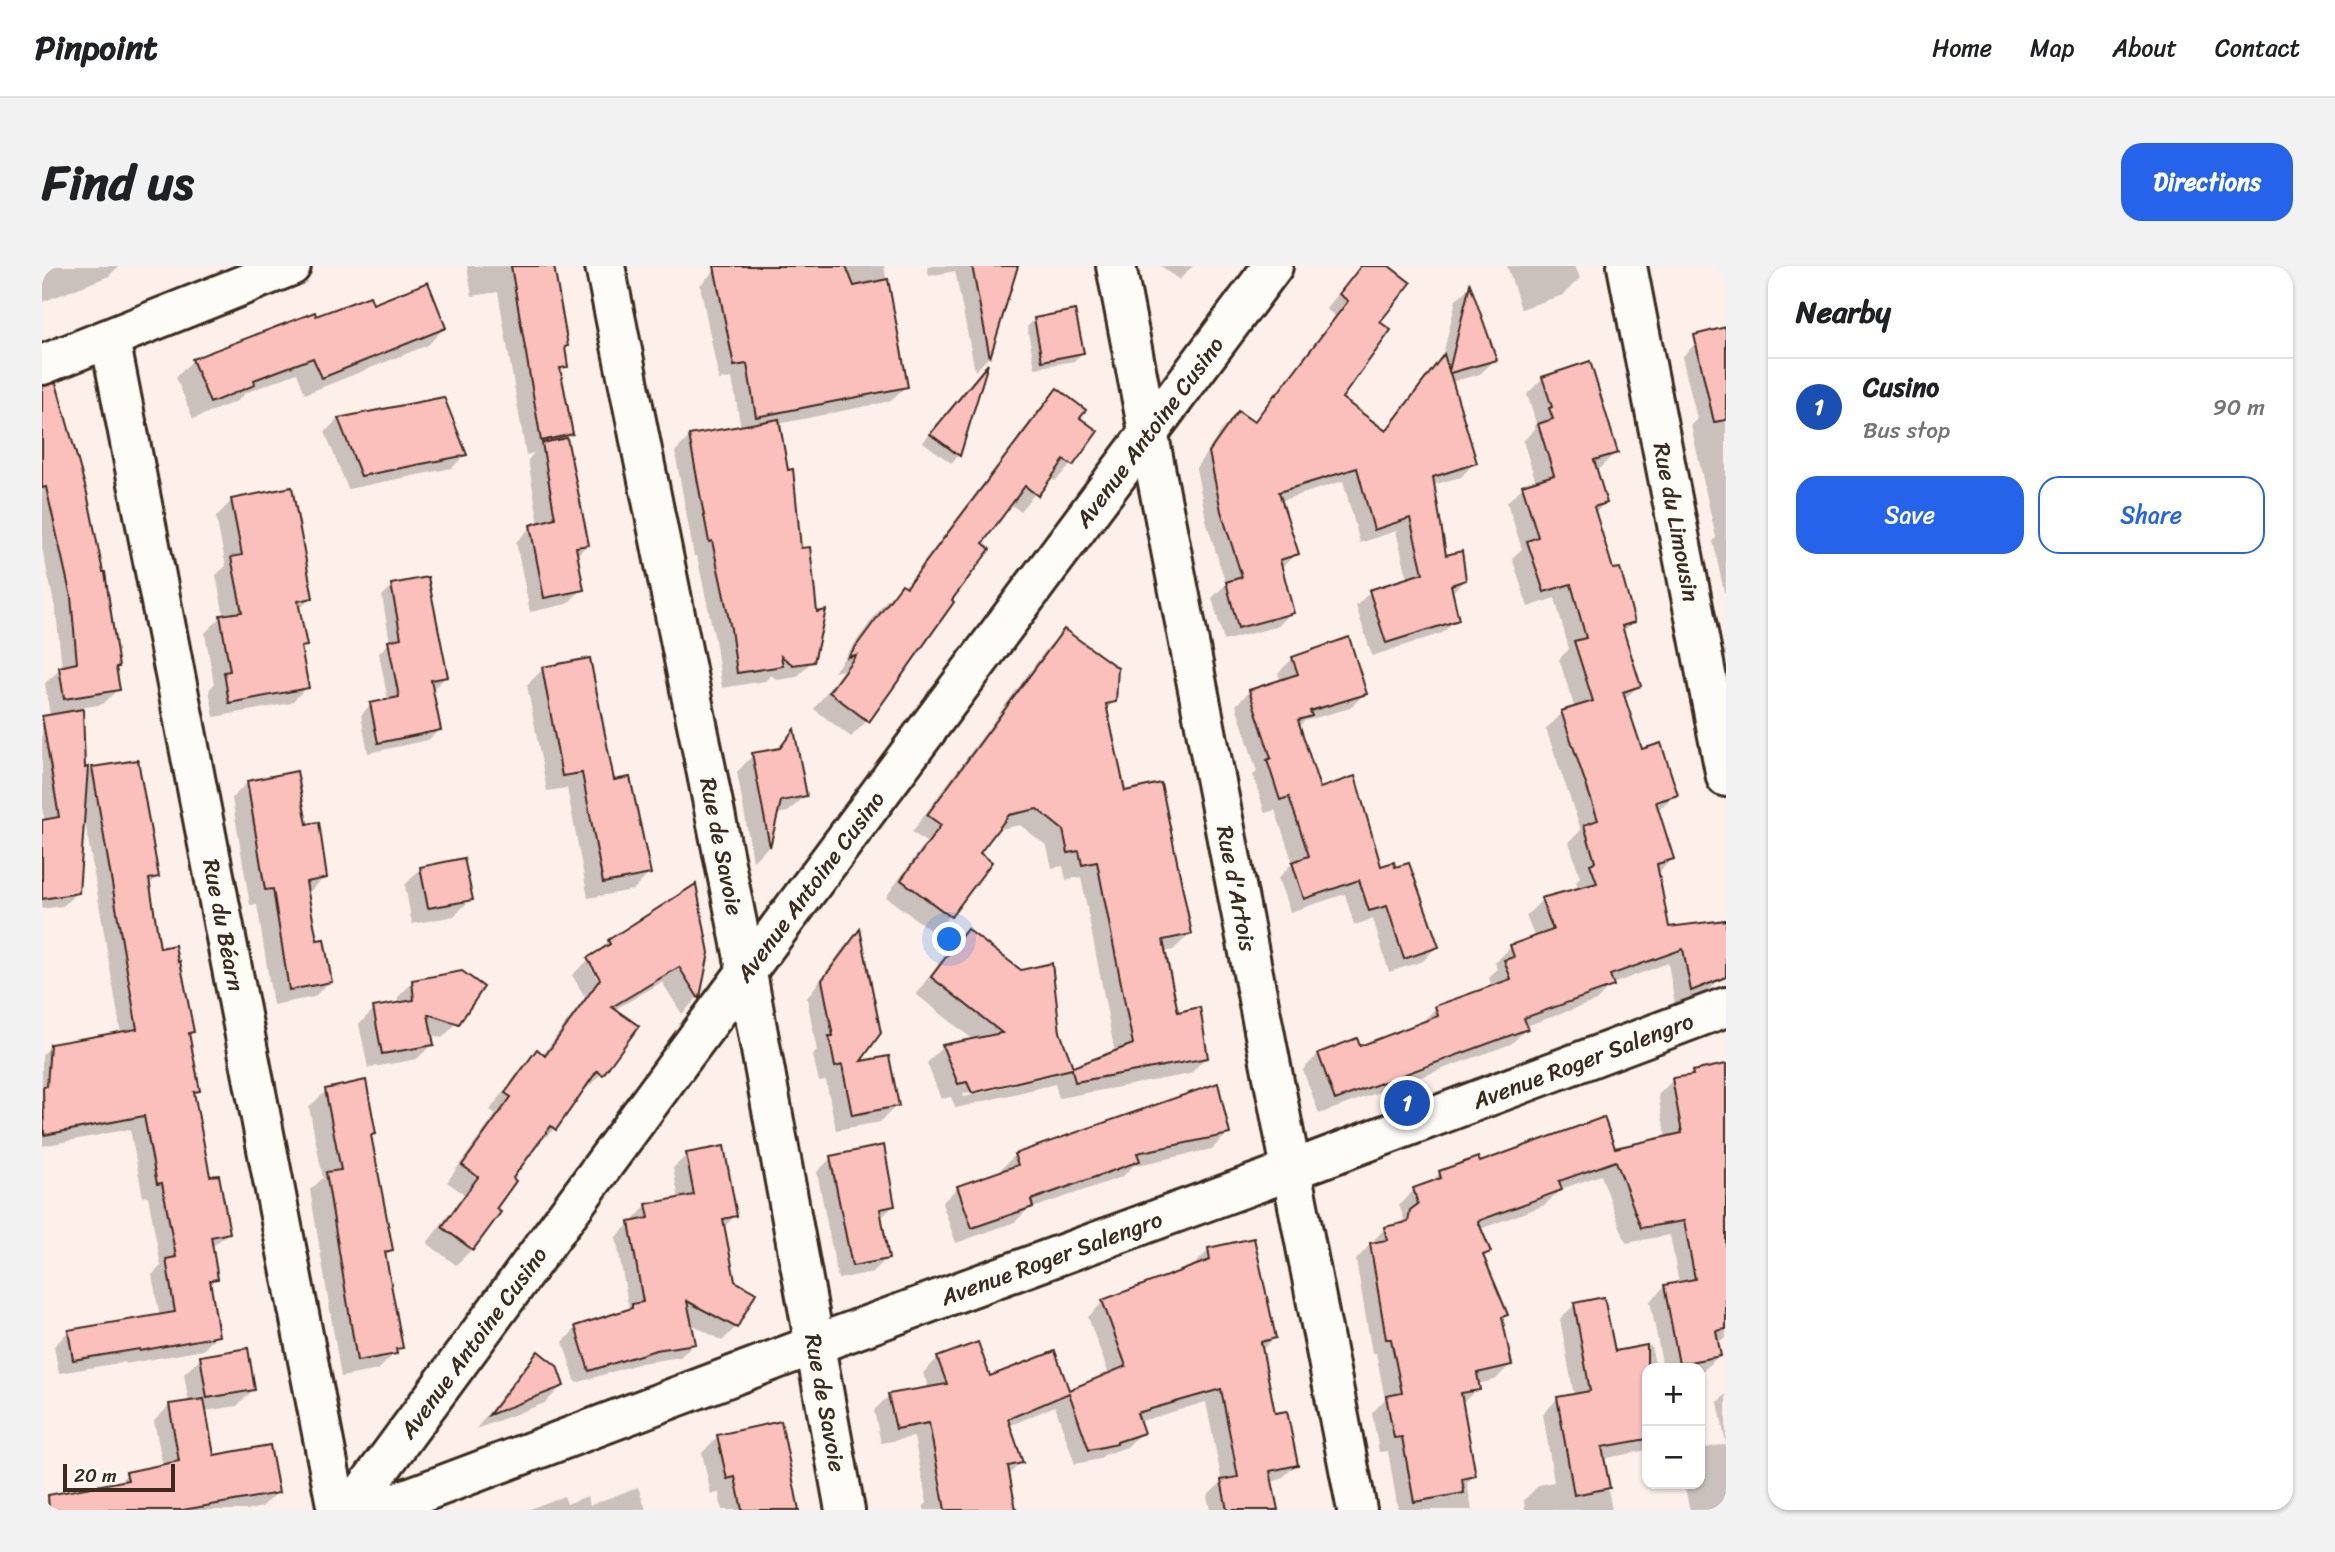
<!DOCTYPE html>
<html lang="en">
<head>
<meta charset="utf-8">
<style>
	body { margin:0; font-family:Sriracha,sans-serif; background:#f2f2f2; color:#202124 }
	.controls { position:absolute; right:21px; bottom:21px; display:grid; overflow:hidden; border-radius:14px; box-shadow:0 2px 5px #0004 }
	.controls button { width:63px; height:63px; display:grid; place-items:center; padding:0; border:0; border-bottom:2px solid #e0e0e0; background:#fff; color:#202124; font:35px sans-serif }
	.scale { position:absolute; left:21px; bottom:18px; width:112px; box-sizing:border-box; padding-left:7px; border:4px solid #3b2a1e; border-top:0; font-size:19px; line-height:24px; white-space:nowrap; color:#3b2a1e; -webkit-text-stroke:5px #fdfcf7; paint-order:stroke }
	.you { position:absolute; left:908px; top:674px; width:24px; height:24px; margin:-18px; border:5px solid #fff; border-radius:50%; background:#1a73e8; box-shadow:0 0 0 10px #1a73e833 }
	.badge { display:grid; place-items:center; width:46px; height:46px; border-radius:50%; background:#2563eb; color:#fff; font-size:23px; font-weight:700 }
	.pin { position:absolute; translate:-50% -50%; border:4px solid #fff; box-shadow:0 2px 7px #0006 }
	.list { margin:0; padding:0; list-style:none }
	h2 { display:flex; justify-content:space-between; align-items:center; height:91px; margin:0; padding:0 28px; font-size:30px }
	h2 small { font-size:23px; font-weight:400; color:#757577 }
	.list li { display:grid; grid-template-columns:46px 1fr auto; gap:21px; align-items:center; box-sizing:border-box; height:98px; padding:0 28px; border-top:2px solid #e0e0e0 }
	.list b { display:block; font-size:26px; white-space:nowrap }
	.list p { margin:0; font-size:23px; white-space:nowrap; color:#757577 }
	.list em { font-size:23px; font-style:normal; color:#757577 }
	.actions { display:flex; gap:14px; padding:21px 28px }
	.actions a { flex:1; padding:16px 0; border:2px solid #2563eb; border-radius:21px; text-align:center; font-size:24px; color:#2563eb }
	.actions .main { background:#2563eb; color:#fff }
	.map { position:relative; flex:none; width:1684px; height:1244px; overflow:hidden; border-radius:21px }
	header { display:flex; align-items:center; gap:42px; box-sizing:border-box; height:98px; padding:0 35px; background:#fff; border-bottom:2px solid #e0e0e0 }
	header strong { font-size:33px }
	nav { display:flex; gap:38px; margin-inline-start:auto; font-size:24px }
	.intro { display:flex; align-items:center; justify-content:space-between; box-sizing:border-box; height:168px; padding:0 42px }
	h1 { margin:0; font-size:49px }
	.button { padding:18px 32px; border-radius:21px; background:#2563eb; color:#fff; font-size:24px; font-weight:700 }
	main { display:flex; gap:42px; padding:0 42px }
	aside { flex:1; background:#fff; border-radius:21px; box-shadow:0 2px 5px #0004 }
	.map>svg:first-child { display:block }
	.shadow { fill:#0003; fill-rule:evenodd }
	.building { fill:#fbbfbc; stroke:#3b2a1e; stroke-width:2 }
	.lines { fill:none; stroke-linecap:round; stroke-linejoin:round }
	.minor-casing { stroke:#3b2a1e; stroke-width:44 }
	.minor { stroke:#fdfcf7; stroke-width:38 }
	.labels { text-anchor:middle; stroke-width:5; stroke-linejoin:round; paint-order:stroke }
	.street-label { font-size:23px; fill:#3b2a1e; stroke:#fdfcf7 }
</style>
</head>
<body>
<header>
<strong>Pinpoint</strong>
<nav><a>Home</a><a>Map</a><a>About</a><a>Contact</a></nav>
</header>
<div class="intro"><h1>Find us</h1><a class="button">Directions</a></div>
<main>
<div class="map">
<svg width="1684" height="1244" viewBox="0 0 1684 1244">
	<rect width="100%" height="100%" fill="#fdf0eb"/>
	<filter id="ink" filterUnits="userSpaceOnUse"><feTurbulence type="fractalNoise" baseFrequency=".0143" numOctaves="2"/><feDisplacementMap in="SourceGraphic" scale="14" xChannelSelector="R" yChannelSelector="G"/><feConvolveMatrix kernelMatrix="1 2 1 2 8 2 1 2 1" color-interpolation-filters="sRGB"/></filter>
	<g filter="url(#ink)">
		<g class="shadow">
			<polygon points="0,0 77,0 67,10 0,36"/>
			<polygon points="425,0 511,0 525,100 517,107 529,168 524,173 545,279 534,290 540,323 525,338 488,346 474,276 489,261 497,259 486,194 492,187 484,189 456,26 430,30"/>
			<polygon points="691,0 842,0 864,120 849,135 736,158 758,284 774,348 770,395 755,411 735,414 729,409 723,415 680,422 674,379 655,290 652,290 633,186 648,170 699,162 690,112 677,114 658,19 673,4"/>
			<polygon points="885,0 974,0 946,92 933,105 913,5 887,10"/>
			<polygon points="1119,0 1151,0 1137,14"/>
			<polygon points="1319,0 1344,0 1336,56 1297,132 1342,166 1388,105 1400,93 1414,34 1427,21 1453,94 1438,108 1409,116 1433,196 1419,211 1390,219 1403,291 1423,314 1409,327 1415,353 1400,367 1330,390 1314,340 1328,326 1366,314 1354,265 1318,277 1301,215 1238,235 1255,287 1239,302 1250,346 1236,360 1182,375 1170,332 1184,318 1165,258 1154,202 1182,161 1197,147 1210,156 1230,134 1293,50 1284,43"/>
			<polygon points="1465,0 1533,0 1538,12 1521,29 1479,43"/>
			<polygon points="330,40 402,62 386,79 263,128 255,107 203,127 195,135 151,153 134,111 151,94 273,52"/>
			<polygon points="993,53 1040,87 1032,95 993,102 985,61"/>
			<polygon points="1684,71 1684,325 1682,326 1671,275 1674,272 1649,159 1655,153 1640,91 1654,77"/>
			<polygon points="942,104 916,190 909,197 881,176"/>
			<polygon points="1501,112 1574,186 1558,202 1553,204 1563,237 1552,248 1570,306 1591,356 1580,366 1597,419 1582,434 1599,485 1634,528 1615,545 1630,593 1615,608 1626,663 1679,711 1663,728 1633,739 1626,697 1570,718 1554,735 1484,760 1484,763 1469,778 1277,848 1261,804 1276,788 1317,782 1378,758 1394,742 1450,721 1447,712 1455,703 1453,697 1469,681 1493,672 1484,650 1500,634 1537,624 1534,615 1538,611 1527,576 1539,564 1504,463 1520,447 1533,443 1517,393 1527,383 1513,332 1486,341 1470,292 1480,283 1465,236 1481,221 1494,216 1481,175 1493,163 1492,160 1494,157 1485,128"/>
			<polygon points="1015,125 1036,152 1029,199 1013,215 1007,211 978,245 968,238 938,278 825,455 809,471 772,443 801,404 792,406 843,336 860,320 863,321 999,141"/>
			<polygon points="401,133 423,189 410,202 306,223 283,166 296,153"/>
			<polygon points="0,153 75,401 73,403 76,423 61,438 39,442 42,504 43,510 51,502 115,611 107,619 117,684 150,766 146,770 157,824 151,830 166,912 186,967 169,982 174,1012 167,1019 175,1069 161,1084 83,1098 83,1096 17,1107 12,1080 27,1065 118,1051 110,1009 119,1000 106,930 101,931 88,863 0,880 0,789 9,780 79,767 42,549 35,626 21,640 0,643 0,556 3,555 0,542 0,452 8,450 3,417 20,402 14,346 0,282"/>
			<polygon points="189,235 269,332 256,344 263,380 258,384 265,421 249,437 172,451 167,424 172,418 163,367 179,351 182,350 174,309 184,300 174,251"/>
			<polygon points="350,320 404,411 393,421 389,422 397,464 386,474 326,487 319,449 329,438 346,435 337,387 348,376 340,330"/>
			<path d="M 1023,365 L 1073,435 L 1063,444 L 1081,527 L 1148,668 L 1131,684 L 1122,686 L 1134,748 L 1164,791 L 1148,808 L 1017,832 L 1013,818 L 914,842 L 909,831 L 899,833 L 885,797 L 901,780 L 933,775 L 874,728 L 909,681 L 925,665 L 979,705 L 1016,766 L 1030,803 L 1073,787 L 1039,611 L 1024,614 L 1021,600 L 1010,602 L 1005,580 L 978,559 L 954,564 L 935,587 L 907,650 L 891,666 L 844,631 L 884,576 L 870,566 L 1006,381 ZM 1012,806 L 1012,809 L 922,831 L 921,828 Z"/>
			<polygon points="1684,383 1684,454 1671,396"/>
			<polygon points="1251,392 1323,427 1308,442 1262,455 1257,461 1277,524 1395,680 1381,695 1347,706 1331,653 1312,659 1303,628 1248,646 1236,612 1251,597 1233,544 1223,547 1211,509 1215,506 1194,439 1208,425 1239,415 1236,407"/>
			<polygon points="501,403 570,516 607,608 591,624 546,632 525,522 505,525 485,419"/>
			<polygon points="751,466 763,530 746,546 734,548 726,581 711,595 695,506 711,489 733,485"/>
			<polygon points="206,516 264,560 283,611 265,628 273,676 288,715 272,731 231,739 215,638 208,639 190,532"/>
			<polygon points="379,602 429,633 412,650 370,658 363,619"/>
			<path d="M 653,621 L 657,730 L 640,748 L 620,716 L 572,744 L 559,808 L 543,824 L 541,822 L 512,863 L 496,879 L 494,877 L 469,912 L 452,943 L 457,947 L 430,983 L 414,999 L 385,977 L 422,928 L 405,916 L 454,848 L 448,844 L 479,802 L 495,786 L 500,790 L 543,731 L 530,709 L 567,675 ZM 545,695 L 549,695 L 564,720 L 561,722 Z"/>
			<polygon points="817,666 815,797 855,839 838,856 794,864 784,815 777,816 771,789 775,785 765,732 802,681"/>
			<polygon points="371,716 416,756 400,772 388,768 390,778 375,793 326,802 317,758 332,743 356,739 356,731"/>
			<polygon points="1684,800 1684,1072 1675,1076 1677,1090 1662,1104 1658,1105 1658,1102 1621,1102 1608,1035 1623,1020 1637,1018 1628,969 1584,977 1559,909 1519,923 1503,939 1438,963 1446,986 1440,992 1464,1049 1459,1054 1468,1099 1453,1114 1435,1118 1436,1123 1419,1138 1432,1210 1425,1217 1430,1244 1356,1244 1346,1185 1337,1186 1330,1147 1343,1133 1334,1087 1330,1087 1314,994 1343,962 1354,960 1362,953 1357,939 1372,924 1386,919 1398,907 1437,899 1572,884 1624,873 1616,829 1631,814 1646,811 1651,806"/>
			<polygon points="284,825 332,868 328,872 349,984 342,991 359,1081 336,1104 299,1111 268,924 281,912 267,841"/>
			<polygon points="1186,867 1170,883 1091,900 1080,911 985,944 973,956 914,977 900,937 916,921 957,907 957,905 973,889"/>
			<polygon points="645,889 693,950 681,962 694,1061 680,1075 648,1057 652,1078 638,1091 599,1097 534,1117 521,1076 534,1062 587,1043 574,971 588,957 592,956 592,953 605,939 637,934 631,902"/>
			<polygon points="789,892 851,940 838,953 845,992 831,1006 796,1013 775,906"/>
			<polygon points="1167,984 1232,1072 1219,1085 1232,1149 1254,1199 1239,1213 1229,1216 1234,1244 1168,1244 1165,1230 1180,1216 1164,1136 1096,1156 1100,1166 1085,1181 1062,1189 1058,1193 1033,1198 1013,1140 967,1160 979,1196 966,1210 973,1244 882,1244 882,1240 885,1237 872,1171 839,1177 832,1144 847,1130 887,1123 881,1107 896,1092 947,1112 1026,1126 1067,1109 1046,1051 1061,1036 1152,1002 1152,999"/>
			<polygon points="1533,1038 1571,1087 1609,1080 1614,1102 1605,1102 1605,1184 1560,1193 1570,1244 1483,1244 1482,1234 1497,1219 1512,1216 1501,1148 1515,1133 1532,1130 1518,1053"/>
			<polygon points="496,1087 520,1120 503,1137 434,1163 480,1103"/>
			<polygon points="159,1092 211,1124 195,1140 163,1145 171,1191 235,1226 220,1241 206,1244 5,1244 17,1232 74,1219 85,1208 121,1200 112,1155 127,1140 147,1137 142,1108"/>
			<polygon points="1684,1128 1684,1244 1648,1244 1642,1218 1658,1218 1658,1183 1684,1178 1676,1136"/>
			<polygon points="676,1170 755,1244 680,1244 677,1227 669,1228 660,1187"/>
			<polygon points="596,1221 604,1244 485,1244 522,1230 525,1238 545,1230 548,1239"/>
		</g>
		<g class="building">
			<polygon points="469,0 512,0 526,80 523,81 526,101 518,102 531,168 499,175"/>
			<polygon points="672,0 804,0 812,20 846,13 866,121 714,151 705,98 692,100"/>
			<polygon points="930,0 976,0 948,92"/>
			<polygon points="1319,0 1347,0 1369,17 1338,56 1349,64 1300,132 1344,165 1402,88 1407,105 1428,18 1455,94 1408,107 1435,197 1391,211 1404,289 1420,285 1424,314 1409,319 1417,354 1344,377 1327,324 1381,307 1368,252 1332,264 1315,202 1237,226 1257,288 1238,294 1252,347 1196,362 1184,316 1200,311 1179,245 1167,186 1196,145 1212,156 1233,128 1234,129 1306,35 1297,28"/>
			<polygon points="386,16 404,62 280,112 271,92 212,114 213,119 168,137 150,93 273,46 274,50 328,30 331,38"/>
			<polygon points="1033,44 1042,87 1000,95 992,52"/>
			<polygon points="1684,61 1684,154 1672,156 1652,69"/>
			<polygon points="1548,95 1576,187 1552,194 1565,237 1552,241 1571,303 1578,302 1593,356 1580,360 1599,420 1581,426 1600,483 1619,477 1636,529 1614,536 1632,593 1615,598 1627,661 1684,654 1684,711 1649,725 1641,683 1568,709 1572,720 1482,752 1486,763 1293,834 1276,787 1315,772 1318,780 1396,750 1393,740 1469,713 1462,694 1472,691 1468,679 1511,664 1499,632 1555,617 1548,598 1553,596 1542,559 1556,554 1519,445 1551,435 1532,375 1544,372 1529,318 1502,326 1485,275 1496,271 1480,219 1512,209 1496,158 1511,153 1507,142 1510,141 1500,111"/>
			<polygon points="946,98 918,190 888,168"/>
			<polygon points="14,117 45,227 61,306 63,306 77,401 74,401 78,424 22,433 17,401 35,397 29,331 4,221 0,222 0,120"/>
			<polygon points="1015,122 1044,144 1038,152 1056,165 1031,200 1022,194 996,230 983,220 941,277 948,283 910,334 912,336 827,456 787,426 814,389 806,391 860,318 865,321"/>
			<polygon points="402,131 425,189 319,210 296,152"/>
			<polygon points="737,153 746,204 751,203 759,282 768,281 775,346 784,344 772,396 751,399 739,390 741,400 695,407 689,363 670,275 667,276 647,169"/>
			<polygon points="525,172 547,279 534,281 542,324 502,332 488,259 513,252 500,177"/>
			<polygon points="250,221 271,332 256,335 265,380 259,381 267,422 187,437 182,406 188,405 178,349 200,346 189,291 200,289 189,233"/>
			<polygon points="386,311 406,411 389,414 399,464 336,477 328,437 357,431 346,375 359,372 349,318"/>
			<polygon points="1022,363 1076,402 1074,436 1064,438 1083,525 1119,517 1150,668 1121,674 1136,746 1158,741 1166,792 1033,816 1030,803 930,827 925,816 916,818 900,779 960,767 889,711 925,663 979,704 1010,697 1018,766 1031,801 1091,778 1055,596 1040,599 1037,585 1026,587 1021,564 995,543 967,549 938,587 950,596 909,651 859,614 899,559 885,549"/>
			<polygon points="1307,371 1325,428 1268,445 1270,450 1256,454 1278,522 1313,510 1339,600 1352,596 1353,601 1367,597 1397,681 1362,693 1345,640 1327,645 1317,614 1262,633 1250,596 1267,590 1247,531 1238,534 1225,494 1229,492 1207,424 1256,408 1250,391"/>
			<polygon points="548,392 572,514 588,511 609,608 561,617 540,507 520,510 500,401"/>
			<polygon points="41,443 43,502 46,501 37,627 0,633 0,554 17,551 0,450"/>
			<polygon points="752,463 765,530 739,535 728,581 710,487 738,482"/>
			<polygon points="96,494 117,611 107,613 118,682 133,679 136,696 138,695 152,766 147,767 158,825 152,826 168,910 177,909 188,967 169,971 176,1013 168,1014 177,1070 98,1085 97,1083 31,1094 26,1064 133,1046 124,993 134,991 120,917 115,918 102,850 2,869 1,821 5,820 8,778 95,763 50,501"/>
			<polygon points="255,505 265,558 277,556 285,612 264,616 275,674 282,673 290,716 247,724 231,623 223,624 205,515"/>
			<polygon points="422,592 431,634 386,642 378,601"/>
			<polygon points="654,618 667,687 658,731 657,733 637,701 570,741 597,760 561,809 555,805 514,864 509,860 471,912 474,915 454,943 459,946 431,984 400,961 436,911 420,899 469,831 463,827 495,783 503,790 558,713 545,692 568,678 566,674"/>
			<polygon points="818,663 839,767 819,795 847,790 857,840 810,849 800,799 793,801 787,770 791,770 780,714"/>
			<polygon points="420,705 442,721 417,758 386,748 392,779 340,788 331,741 372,734 370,714"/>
			<polygon points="1684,798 1684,1063 1674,1065 1679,1090 1637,1098 1622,1019 1653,1013 1642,955 1599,962 1574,895 1517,915 1520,924 1436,955 1449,986 1441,989 1466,1049 1460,1051 1470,1099 1435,1107 1438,1124 1419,1127 1434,1210 1420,1213 1422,1227 1372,1236 1360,1171 1352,1172 1344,1130 1360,1127 1349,1073 1344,1073 1328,977 1345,974 1342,961 1366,956 1368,944 1376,938 1371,922 1399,912 1397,905 1436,891 1438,896 1562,851 1573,882 1640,867 1630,812 1651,809 1650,805"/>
			<polygon points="324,814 334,868 329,869 351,984 343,986 361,1082 354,1083 355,1088 315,1095 284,906 299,904 283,823"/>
			<polygon points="1176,817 1188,868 1095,887 1098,895 989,934 991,941 930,962 915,920 976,899 972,888"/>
			<polygon points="842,879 853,940 838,943 847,993 810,1000 788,890"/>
			<polygon points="682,880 695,950 681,953 693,1015 714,1027 695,1062 645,1035 654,1078 614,1084 547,1105 533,1060 590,1042 590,1038 601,1036 587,956 607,952 604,938 652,929 644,887"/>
			<polygon points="1212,972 1234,1072 1219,1076 1233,1147 1245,1145 1256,1199 1228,1205 1236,1244 1185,1244 1179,1214 1196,1211 1179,1123 1095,1147 1102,1167 1075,1176 1075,1178 1047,1184 1027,1127 966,1153 981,1197 966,1200 974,1244 903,1244 887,1157 854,1163 846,1128 905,1118 895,1091 936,1076 948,1110 1013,1085 1027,1124 1084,1100 1060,1034 1168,994 1166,982"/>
			<polygon points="1562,1031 1573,1085 1605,1079 1605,1173 1560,1181 1568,1222 1532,1229 1515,1131 1548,1125 1532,1037"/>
			<polygon points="206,1082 213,1124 165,1132 158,1090"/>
			<polygon points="496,1085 515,1100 522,1120 447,1149"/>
			<polygon points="162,1133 172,1189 228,1179 237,1227 141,1244 7,1244 6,1229 86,1214 84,1206 137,1195 127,1138"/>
			<polygon points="739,1155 757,1244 700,1244 693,1211 685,1213 675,1169"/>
		</g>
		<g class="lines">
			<defs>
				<g id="minor">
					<path id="s1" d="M 563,0 L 705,707 L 803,1244"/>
					<path id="s2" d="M 1074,0 L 1315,1244"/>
					<path id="s3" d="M 1585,0 L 1684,511"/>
					<path id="s4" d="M 68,73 L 295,1244"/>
					<polyline points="0,99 249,0"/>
					<path id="s5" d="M 308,1244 L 638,795 L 1231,0"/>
					<path id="s6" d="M 334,1244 L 772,1079 L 1250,904 L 1684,741"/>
				</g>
			</defs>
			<use href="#minor" class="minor-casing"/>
			<use href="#minor" class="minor"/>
		</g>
	</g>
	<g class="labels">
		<g class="street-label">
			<text dy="8" stroke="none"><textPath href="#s5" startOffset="1342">Avenue Antoine Cusino</textPath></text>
			<text dy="8" stroke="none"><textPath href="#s3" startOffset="261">Rue du Limousin</textPath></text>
			<text dy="8" stroke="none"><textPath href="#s1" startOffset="592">Rue de Savoie</textPath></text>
			<text dy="8" stroke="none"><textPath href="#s5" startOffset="775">Avenue Antoine Cusino</textPath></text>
			<text dy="8" stroke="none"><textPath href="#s2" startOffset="634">Rue d'Artois</textPath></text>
			<text dy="8" stroke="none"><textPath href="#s4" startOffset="597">Rue du Béarn</textPath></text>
			<text dy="8" stroke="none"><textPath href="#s6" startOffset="1288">Avenue Roger Salengro</textPath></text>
			<text dy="8" stroke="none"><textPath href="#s6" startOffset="721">Avenue Roger Salengro</textPath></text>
			<text dy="8" stroke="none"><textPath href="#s5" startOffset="208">Avenue Antoine Cusino</textPath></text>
			<text dy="8" stroke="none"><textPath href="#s1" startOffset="1158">Rue de Savoie</textPath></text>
		</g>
	</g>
</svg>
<div class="controls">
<button>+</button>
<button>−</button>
</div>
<div class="scale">20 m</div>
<div class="you"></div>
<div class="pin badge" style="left:1365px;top:837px;background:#1a4fb4">1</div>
</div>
<aside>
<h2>Nearby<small></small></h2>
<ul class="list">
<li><span class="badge" style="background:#1a4fb4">1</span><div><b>Cusino</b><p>Bus stop</p></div><em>90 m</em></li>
</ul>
<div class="actions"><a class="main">Save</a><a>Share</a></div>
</aside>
</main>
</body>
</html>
